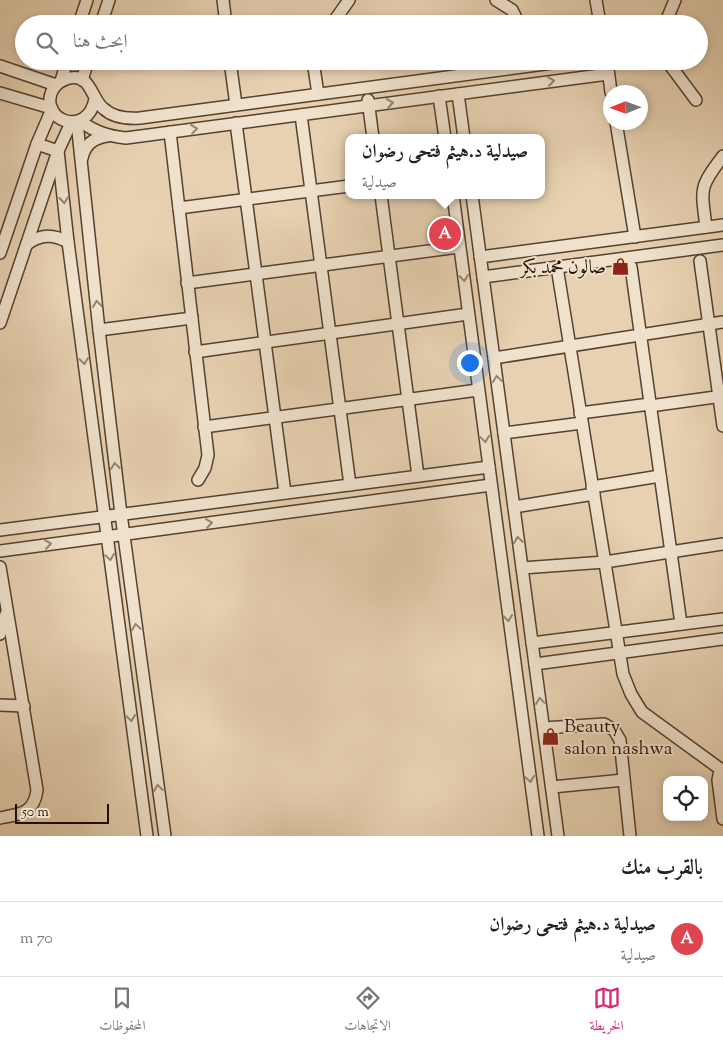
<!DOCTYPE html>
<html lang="ar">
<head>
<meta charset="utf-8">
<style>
	body { margin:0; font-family:"Sorts Mill Goudy",Amiri,serif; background:#f2f2f2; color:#222; direction:rtl }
	.controls { position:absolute; right:15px; bottom:15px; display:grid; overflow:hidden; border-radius:10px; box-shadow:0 2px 8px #0003 }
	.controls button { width:45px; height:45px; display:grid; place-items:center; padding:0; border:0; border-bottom:1px solid #e0e0e0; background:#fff; color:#222; font:25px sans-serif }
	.compass { position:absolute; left:603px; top:85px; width:45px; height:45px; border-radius:50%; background:#fff; box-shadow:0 2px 8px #0003; rotate:269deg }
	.scale { position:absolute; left:15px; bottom:12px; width:94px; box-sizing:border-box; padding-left:5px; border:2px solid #241104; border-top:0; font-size:14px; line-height:18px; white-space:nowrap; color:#241104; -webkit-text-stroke:4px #efe1cc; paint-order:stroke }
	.you { position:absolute; left:469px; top:362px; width:18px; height:18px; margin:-12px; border:4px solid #fff; border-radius:50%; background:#1a73e8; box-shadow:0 0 0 8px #1a73e833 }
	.badge { display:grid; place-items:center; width:32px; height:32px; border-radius:50%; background:#db2777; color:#fff; font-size:16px; font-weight:700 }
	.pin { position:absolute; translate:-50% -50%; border:2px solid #fff; box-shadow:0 1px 5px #0006 }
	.popup { position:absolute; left:345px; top:134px; width:200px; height:65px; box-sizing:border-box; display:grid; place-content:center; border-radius:10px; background:#fff; filter:drop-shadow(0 1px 4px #0005); font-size:16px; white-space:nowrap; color:#767676 }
	.popup b { font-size:19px; color:#222 }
	.popup::after { content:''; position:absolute; left:50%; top:100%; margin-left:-10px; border:10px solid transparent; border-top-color:#fff }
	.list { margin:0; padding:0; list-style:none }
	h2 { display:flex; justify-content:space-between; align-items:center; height:65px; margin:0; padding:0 20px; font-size:21px }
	h2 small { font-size:16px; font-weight:400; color:#767676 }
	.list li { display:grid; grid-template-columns:32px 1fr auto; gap:15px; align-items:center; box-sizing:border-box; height:75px; padding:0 20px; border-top:1px solid #e0e0e0 }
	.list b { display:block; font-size:19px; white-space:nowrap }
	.list p { margin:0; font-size:16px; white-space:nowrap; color:#767676 }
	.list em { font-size:16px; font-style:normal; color:#767676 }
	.icon { flex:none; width:28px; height:28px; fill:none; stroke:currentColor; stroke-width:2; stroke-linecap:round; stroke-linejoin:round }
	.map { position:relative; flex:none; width:723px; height:836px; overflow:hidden; direction:ltr }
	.search { position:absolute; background:#fff; box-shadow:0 2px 8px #0003; left:15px; right:15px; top:15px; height:55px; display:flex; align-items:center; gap:12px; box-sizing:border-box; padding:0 18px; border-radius:28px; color:#767676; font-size:19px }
	.sheet { height:140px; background:#fff }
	nav { display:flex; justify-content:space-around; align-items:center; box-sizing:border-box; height:70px; border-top:1px solid #e0e0e0; background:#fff; font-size:14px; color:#767676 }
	nav a { display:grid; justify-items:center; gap:2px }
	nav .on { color:#db2777 }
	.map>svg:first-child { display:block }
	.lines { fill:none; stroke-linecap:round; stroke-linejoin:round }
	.minor-casing { stroke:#55412f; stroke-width:14 }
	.minor { stroke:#efe1cc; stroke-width:11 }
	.oneway { stroke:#948372 }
	.labels { text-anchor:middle; stroke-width:4; stroke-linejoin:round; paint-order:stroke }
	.poi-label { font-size:19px; fill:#241104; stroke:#efe1cc; text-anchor:end }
</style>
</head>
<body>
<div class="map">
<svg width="723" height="836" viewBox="0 0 723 836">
	<rect width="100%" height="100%" fill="#e7d1b1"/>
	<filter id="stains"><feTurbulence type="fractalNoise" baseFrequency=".004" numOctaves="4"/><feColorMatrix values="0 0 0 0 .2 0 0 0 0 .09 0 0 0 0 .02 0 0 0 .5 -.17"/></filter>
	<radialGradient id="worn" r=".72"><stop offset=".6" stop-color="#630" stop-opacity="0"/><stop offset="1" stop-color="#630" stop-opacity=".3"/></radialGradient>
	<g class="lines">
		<defs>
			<g id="minor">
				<polyline points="223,0 226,24"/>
				<polyline points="496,0 512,10 519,24"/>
				<polyline points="596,0 600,24"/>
				<polyline points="79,24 87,0"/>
				<polyline points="101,24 109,0"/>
				<polyline points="332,24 349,0"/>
				<polyline points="665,24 675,0"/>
				<polyline points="230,61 236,105"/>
				<polyline points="313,61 318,94"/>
				<polyline points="607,61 611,92"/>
				<polyline points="668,61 670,65 696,100"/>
				<polyline points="0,66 56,85"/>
				<polyline points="82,80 88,61"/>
				<polyline points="61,81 67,61"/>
				<polyline points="0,93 51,108"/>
				<polyline points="458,94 464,138"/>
				<polyline points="439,96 445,138"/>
				<path d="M 95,99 C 87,139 39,120 52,91 C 55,85 60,81 66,79 C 92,71 90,99 104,109 C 114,118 127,119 140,118 L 567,61"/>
				<polyline points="368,100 373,138"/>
				<polyline points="301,115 350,485"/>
				<path d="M 80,121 C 95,132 108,136 126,138 L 608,74"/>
				<polyline points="77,122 99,330 121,514 165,836"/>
				<polyline points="616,122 635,237"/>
				<polyline points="236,123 285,493"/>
				<polyline points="170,132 208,455 205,468 198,480"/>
				<polyline points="37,144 58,151 68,242 147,836"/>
				<path d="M 82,158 C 85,144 94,138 107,136"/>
				<polyline points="381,195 418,476"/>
				<polyline points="453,195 538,836"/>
				<polyline points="472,195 558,836"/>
				<polyline points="179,208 349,186"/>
				<path d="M 706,227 C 701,187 699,188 723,156"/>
				<path d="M 27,244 C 41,234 53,234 68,242"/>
				<polyline points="0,253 37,144 52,109"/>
				<polyline points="480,257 723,225"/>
				<polyline points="700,261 723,426"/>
				<polyline points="557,267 623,674 631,694 642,712 723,771"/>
				<polyline points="631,267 681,624"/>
				<polyline points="483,277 723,245"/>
				<polyline points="187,283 459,247"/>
				<polyline points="0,323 58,151 71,123"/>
				<polyline points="99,330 192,318"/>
				<polyline points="195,352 468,314"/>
				<polyline points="494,358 723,322"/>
				<polyline points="650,406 723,396"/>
				<polyline points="580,413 650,404"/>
				<polyline points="204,427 478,390"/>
				<polyline points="504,433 582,423"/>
				<polyline points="592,487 660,476"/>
				<polyline points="514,507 594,494"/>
				<polyline points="0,530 489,467"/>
				<polyline points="0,551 491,485"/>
				<path d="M 0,567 L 37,790 C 34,814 20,814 0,818"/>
				<polyline points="522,568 605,562 723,544"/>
				<polyline points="0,634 6,614"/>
				<polyline points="532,643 723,619"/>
				<polyline points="535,664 723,639"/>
				<polyline points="0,705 24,706"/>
				<polyline points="544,728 604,724 614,730 620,740 630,836"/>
				<polyline points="723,771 719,775 718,780 723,819"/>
				<polyline points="552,787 624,780"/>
			</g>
		</defs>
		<use href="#minor" class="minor-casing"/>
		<use href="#minor" class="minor"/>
	</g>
	<defs><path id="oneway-chevron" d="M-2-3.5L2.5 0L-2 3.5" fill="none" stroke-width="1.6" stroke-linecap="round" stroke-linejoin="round" transform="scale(1.25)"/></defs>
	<g class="oneway">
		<use href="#oneway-chevron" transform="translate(551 81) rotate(-8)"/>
		<use href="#oneway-chevron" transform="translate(390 103) rotate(-8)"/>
		<use href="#oneway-chevron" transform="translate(194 129) rotate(-7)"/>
		<use href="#oneway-chevron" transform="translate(64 200) rotate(84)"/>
		<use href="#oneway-chevron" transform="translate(464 278) rotate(83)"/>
		<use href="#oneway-chevron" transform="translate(97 304) rotate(-96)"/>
		<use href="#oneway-chevron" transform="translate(84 361) rotate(83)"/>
		<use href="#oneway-chevron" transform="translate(497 379) rotate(-98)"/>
		<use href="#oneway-chevron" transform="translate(485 439) rotate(82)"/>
		<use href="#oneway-chevron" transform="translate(115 466) rotate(-97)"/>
		<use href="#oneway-chevron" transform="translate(209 523) rotate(-8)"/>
		<use href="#oneway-chevron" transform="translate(518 540) rotate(-98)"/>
		<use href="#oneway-chevron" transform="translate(48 544) rotate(-8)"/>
		<use href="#oneway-chevron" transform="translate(110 557) rotate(82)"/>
		<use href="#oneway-chevron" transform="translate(508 618) rotate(83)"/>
		<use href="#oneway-chevron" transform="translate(136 627) rotate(-98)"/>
		<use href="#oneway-chevron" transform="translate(540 701) rotate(-98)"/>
		<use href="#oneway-chevron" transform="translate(131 718) rotate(82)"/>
		<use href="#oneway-chevron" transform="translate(530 779) rotate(82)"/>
		<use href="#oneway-chevron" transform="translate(158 788) rotate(-98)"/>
	</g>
	<defs>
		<symbol id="shop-bare" viewBox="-9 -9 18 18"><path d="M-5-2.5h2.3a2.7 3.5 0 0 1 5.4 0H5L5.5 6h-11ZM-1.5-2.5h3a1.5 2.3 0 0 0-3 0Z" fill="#8f2418" stroke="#efe1cc" stroke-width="2.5" paint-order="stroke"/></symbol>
	</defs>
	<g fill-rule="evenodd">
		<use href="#shop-bare" x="608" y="254" width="25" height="25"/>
		<use href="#shop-bare" x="538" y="724" width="25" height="25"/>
	</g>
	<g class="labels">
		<g class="poi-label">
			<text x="606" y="273">صالون محمد بكر</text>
			<text x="564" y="732" text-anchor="start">Beauty<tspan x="564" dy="22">salon nashwa</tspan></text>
		</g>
	</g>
	<rect width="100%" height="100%" filter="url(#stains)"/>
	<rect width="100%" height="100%" fill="url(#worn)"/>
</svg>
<div class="controls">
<button><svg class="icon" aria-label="locate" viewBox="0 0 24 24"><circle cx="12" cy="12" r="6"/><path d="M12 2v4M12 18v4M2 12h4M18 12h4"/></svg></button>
</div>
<svg class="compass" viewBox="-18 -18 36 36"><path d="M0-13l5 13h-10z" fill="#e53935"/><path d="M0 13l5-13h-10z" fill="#767676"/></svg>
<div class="scale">50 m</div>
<div class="you"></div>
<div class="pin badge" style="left:445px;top:234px;background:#e0444e">A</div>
<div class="popup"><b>صيدلية د.هيثم فتحى رضوان</b>صيدلية</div>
<div class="search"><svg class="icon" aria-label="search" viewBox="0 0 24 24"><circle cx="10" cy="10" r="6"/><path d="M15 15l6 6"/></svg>ابحث هنا</div>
</div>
<section class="sheet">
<h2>بالقرب منك<small></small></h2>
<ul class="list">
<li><span class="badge" style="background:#e0444e">A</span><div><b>صيدلية د.هيثم فتحى رضوان</b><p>صيدلية</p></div><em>70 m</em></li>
</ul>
</section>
<nav>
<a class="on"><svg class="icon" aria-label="map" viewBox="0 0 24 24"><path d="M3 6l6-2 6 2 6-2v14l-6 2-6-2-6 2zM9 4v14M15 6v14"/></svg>الخريطة</a>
<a><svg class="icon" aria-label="directions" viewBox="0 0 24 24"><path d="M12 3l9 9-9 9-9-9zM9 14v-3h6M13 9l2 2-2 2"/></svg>الاتجاهات</a>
<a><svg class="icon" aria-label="saved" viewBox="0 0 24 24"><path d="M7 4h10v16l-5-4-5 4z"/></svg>المحفوظات</a>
</nav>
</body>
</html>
